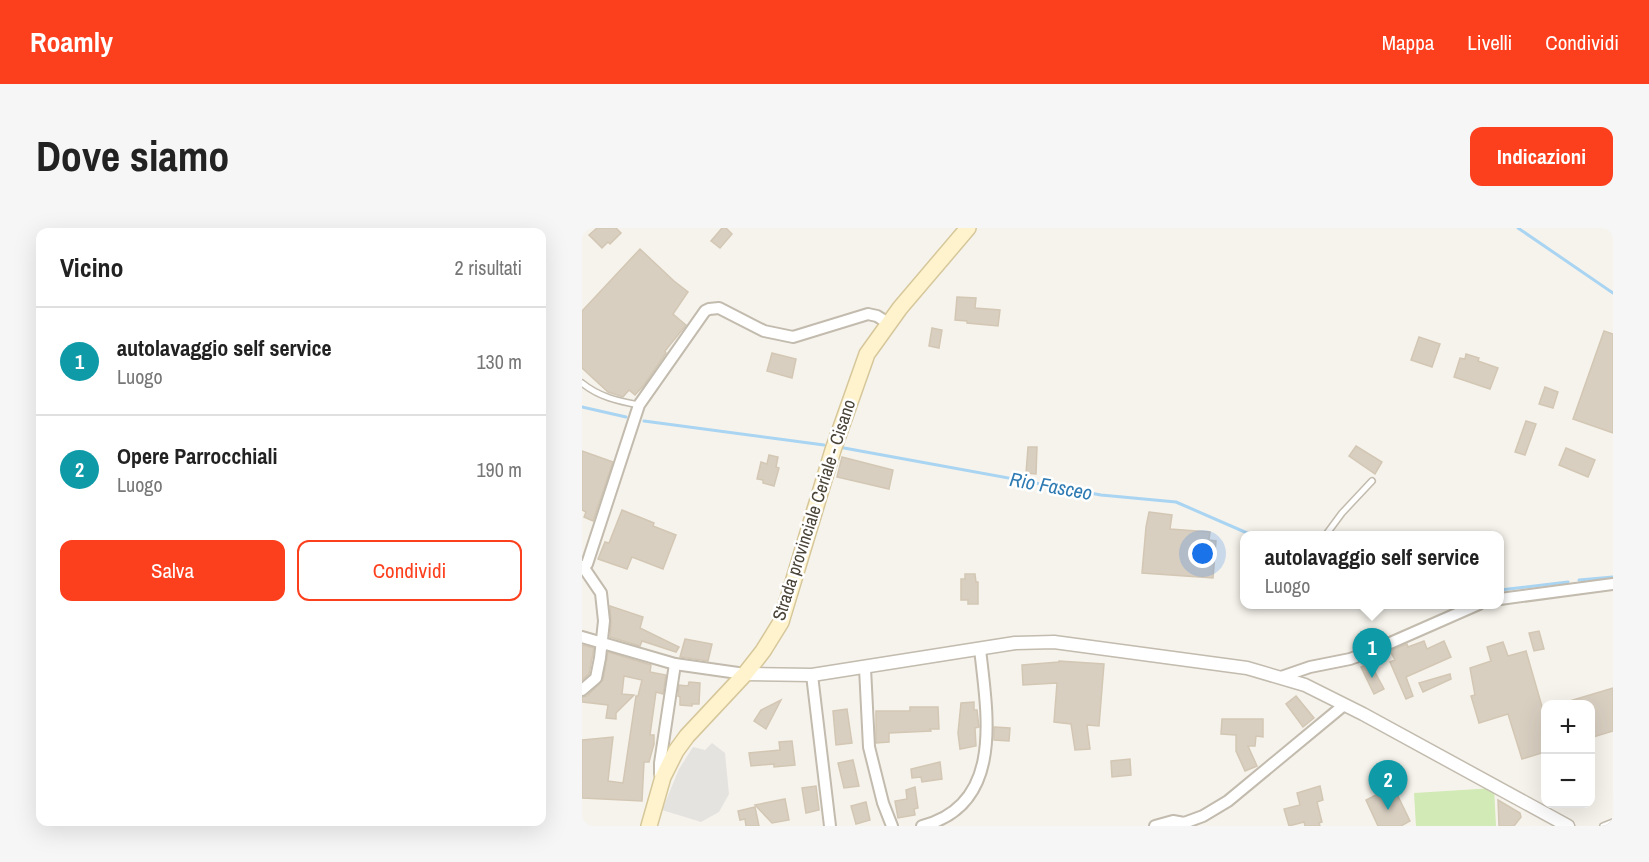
<!DOCTYPE html>
<html lang="it">
<head>
<meta charset="utf-8">
<style>
	body { margin:0; font-family:"Archivo Narrow",sans-serif; background:#f6f6f6; color:#222 }
	.controls { position:absolute; right:18px; bottom:18px; display:grid; overflow:hidden; border-radius:12px; box-shadow:0 6px 24px #0002 }
	.controls button { width:54px; height:54px; display:grid; place-items:center; padding:0; border:0; border-bottom:2px solid #e0e0e0; background:#fff; color:#222; font:30px sans-serif }
	.you { position:absolute; left:621px; top:326px; width:21px; height:21px; margin:-15px; border:4px solid #fff; border-radius:50%; background:#1a73e8; box-shadow:0 0 0 9px #1a73e833 }
	.badge { display:grid; place-items:center; width:39px; height:39px; border-radius:50%; background:#fc3f1d; color:#fff; font-size:20px; font-weight:700 }
	.pin { position:absolute; translate:-50% -50px; filter:drop-shadow(0 2px 3px #0008) }
	.pin::after { content:''; position:absolute; top:32px; width:21px; height:18px; background:inherit; clip-path:polygon(0 0,100% 0,50% 100%) }
	.popup { position:absolute; left:658px; top:303px; width:264px; height:78px; box-sizing:border-box; display:grid; place-content:center; border-radius:12px; background:#fff; filter:drop-shadow(0 2px 4px #0005); font-size:20px; white-space:nowrap; color:#767676 }
	.popup b { font-size:22px; color:#222 }
	.popup::after { content:''; position:absolute; left:50%; top:100%; margin-left:-12px; border:12px solid transparent; border-top-color:#fff }
	.list { margin:0; padding:0; list-style:none }
	h2 { display:flex; justify-content:space-between; align-items:center; height:78px; margin:0; padding:0 24px; font-size:26px }
	h2 small { font-size:20px; font-weight:400; color:#767676 }
	.list li { display:grid; grid-template-columns:39px 1fr auto; gap:18px; align-items:center; box-sizing:border-box; height:108px; padding:0 24px; border-top:2px solid #e0e0e0 }
	.list b { display:block; font-size:22px; white-space:nowrap }
	.list p { margin:0; font-size:20px; white-space:nowrap; color:#767676 }
	.list em { font-size:20px; font-style:normal; color:#767676 }
	.actions { display:flex; gap:12px; padding:18px 24px }
	.actions a { flex:1; padding:14px 0; border:2px solid #fc3f1d; border-radius:12px; text-align:center; font-size:21px; color:#fc3f1d }
	.actions .main { background:#fc3f1d; color:#fff }
	.map { position:relative; flex:none; width:1031px; height:598px; overflow:hidden; border-radius:12px }
	header { display:flex; align-items:center; gap:36px; box-sizing:border-box; height:84px; padding:0 30px; background:#fc3f1d; color:#fff }
	header strong { font-size:28px }
	nav { display:flex; gap:33px; margin-inline-start:auto; font-size:21px }
	.intro { display:flex; align-items:center; justify-content:space-between; box-sizing:border-box; height:144px; padding:0 36px }
	h1 { margin:0; font-size:42px }
	.button { padding:15px 27px; border-radius:12px; background:#fc3f1d; color:#fff; font-size:21px; font-weight:700 }
	main { display:flex; gap:36px; padding:0 36px }
	aside { flex:1; background:#fff; border-radius:12px; box-shadow:0 6px 24px #0002 }
	.map>svg:first-child { display:block }
	.green { fill:#d2eab5 }
	.parking { fill:#e5e3e0 }
	.lines { fill:none; stroke-linecap:round; stroke-linejoin:round }
	.stream { stroke:#a9d4f2; stroke-width:3 }
	.building { fill:#d8cfc1; stroke:#d3c7b4; stroke-width:1.5 }
	.service-casing { stroke:#c2bbae; stroke-width:8 }
	.minor-casing { stroke:#c2bbae; stroke-width:14 }
	.tertiary-casing { stroke:#c2bbae; stroke-width:15 }
	.secondary-casing { stroke:#d6c79b; stroke-width:18 }
	.service { stroke:#fff; stroke-width:5 }
	.minor { stroke:#fff; stroke-width:10 }
	.tertiary { stroke:#fff; stroke-width:12 }
	.secondary { stroke:#fff3cd; stroke-width:15 }
	.labels { text-anchor:middle; stroke-width:5; stroke-linejoin:round; paint-order:stroke }
	.street-label { font-size:18px; fill:#4b4439; stroke:#fff }
	.water-label { font-size:20px; font-style:italic; fill:#2e7ab2; stroke:#fff }
</style>
</head>
<body>
<header>
<strong>Roamly</strong>
<nav><a>Mappa</a><a>Livelli</a><a>Condividi</a></nav>
</header>
<div class="intro"><h1>Dove siamo</h1><a class="button">Indicazioni</a></div>
<main>
<aside>
<h2>Vicino<small>2 risultati</small></h2>
<ul class="list">
<li><span class="badge" style="background:#0f9aa8">1</span><div><b>autolavaggio self service</b><p>Luogo</p></div><em>130 m</em></li>
<li><span class="badge" style="background:#0f9aa8">2</span><div><b>Opere Parrocchiali</b><p>Luogo</p></div><em>190 m</em></li>
</ul>
<div class="actions"><a class="main">Salva</a><a>Condividi</a></div>
</aside>
<div class="map">
<svg width="1031" height="598" viewBox="0 0 1031 598">
	<rect width="100%" height="100%" fill="#f6f3ec"/>
	<polygon class="green" points="912,560 914,598 834,598 832,565"/>
	<polygon class="parking" points="130,515 143,525 147,566 137,584 119,594 80,582 97,541 111,519 123,522"/>
	<g class="lines">
		<g class="stream">
			<polyline points="936,0 1031,65"/>
			<polyline points="0,179 44,189"/>
			<polyline points="62,193 242,217"/>
			<polyline points="262,220 519,267 594,274 672,308"/>
			<polyline points="997,352 1031,349"/>
			<polyline points="918,362 986,354"/>
		</g>
	</g>
	<g class="building">
		<polygon points="15,0 34,0 39,5 28,16 26,14 20,20 7,7"/>
		<polygon points="140,0 144,0 150,6 138,20 129,13"/>
		<polygon points="58,21 92,53 106,64 91,86 104,97 83,123 84,125 62,157 53,167 47,162 41,169 26,164 0,140 0,83"/>
		<polygon points="375,69 394,70 393,80 418,82 416,98 385,95 385,93 373,92"/>
		<polygon points="350,100 360,102 357,120 347,118"/>
		<polygon points="1022,103 1031,106 1031,205 991,191"/>
		<polygon points="837,109 858,116 850,139 829,132"/>
		<polygon points="190,125 214,131 210,150 185,143"/>
		<polygon points="884,126 897,130 896,133 916,140 908,161 872,149 878,130 883,131"/>
		<polygon points="963,159 976,164 971,180 957,176"/>
		<polygon points="944,193 954,196 943,227 933,224"/>
		<polygon points="774,218 800,234 793,246 767,228"/>
		<polygon points="446,219 455,219 454,246 444,245"/>
		<polygon points="984,220 1013,232 1006,249 977,237"/>
		<polygon points="0,223 31,234 11,293 2,289 4,284 0,282"/>
		<polygon points="187,227 196,229 194,239 197,240 192,258 181,255 181,252 175,251 179,234 185,236"/>
		<polygon points="260,229 311,242 307,261 255,249"/>
		<polygon points="40,282 72,295 71,298 94,307 81,341 50,329 45,341 16,331 23,314 27,315"/>
		<polygon points="567,284 590,287 588,301 628,304 627,312 634,313 631,350 560,345 564,299"/>
		<polygon points="383,346 393,346 394,354 396,354 396,376 386,376 386,372 379,372 379,351 383,351"/>
		<polygon points="28,378 61,389 58,400 97,419 94,424 60,413 58,418 28,409 29,394"/>
		<polygon points="957,403 962,421 952,423 947,405"/>
		<polygon points="103,411 130,416 126,433 98,429"/>
		<polygon points="842,413 845,421 862,413 869,429 824,449 831,468 824,471 808,434 813,432 808,423 825,416 826,419"/>
		<polygon points="921,414 926,428 944,423 961,482 963,481 963,524 940,531 926,486 897,495 889,468 893,467 888,440 909,433 905,419"/>
		<polygon points="0,417 12,420 7,446 0,452"/>
		<polygon points="26,424 69,437 68,444 84,447 81,466 74,464 68,507 72,507 72,516 67,534 62,534 60,573 0,570 0,512 31,509 26,553 41,555 54,468 56,468 60,452 42,448 40,466 52,467 34,485 34,491 24,490 26,477 0,474 0,469 5,468 21,452"/>
		<polygon points="477,433 522,436 517,498 505,497 508,521 493,522 489,496 472,494 475,455 441,457 440,437 477,434"/>
		<polygon points="788,435 802,461 792,466 779,439"/>
		<polygon points="868,446 869,451 841,464 837,455"/>
		<polygon points="107,454 118,455 117,476 110,476 110,478 98,477 98,469 96,468 97,457 106,458"/>
		<polygon points="1031,460 1031,503 1008,510 1008,477 984,477 984,474"/>
		<polygon points="714,468 732,490 721,499 704,476"/>
		<polygon points="199,472 184,501 172,493 179,482"/>
		<polygon points="392,474 392,482 395,482 397,499 393,500 394,518 378,521 376,505 379,475"/>
		<polygon points="328,479 356,479 357,501 348,501 349,503 307,505 307,514 294,515 294,483 328,483"/>
		<polygon points="265,481 270,515 254,517 251,483"/>
		<polygon points="640,491 681,491 681,509 674,508 673,518 666,518 675,538 663,543 654,523 654,507 639,506"/>
		<polygon points="412,499 428,500 427,513 412,512"/>
		<polygon points="210,513 213,537 192,539 192,536 169,538 167,525 198,522 197,514"/>
		<polygon points="548,531 549,547 530,549 529,533"/>
		<polygon points="271,532 277,558 262,560 256,535"/>
		<polygon points="358,534 360,551 340,554 339,549 330,550 329,541"/>
		<polygon points="234,558 237,582 224,585 220,560"/>
		<polygon points="738,558 741,572 735,574 740,594 737,595 738,598 723,598 722,594 707,598 702,581 718,577 715,565"/>
		<polygon points="811,558 828,593 819,598 796,598 784,572"/>
		<polygon points="333,559 336,580 332,581 333,587 316,590 313,573 325,571 324,562"/>
		<polygon points="203,571 207,592 190,595 173,577"/>
		<polygon points="916,572 938,585 939,589 932,598 917,598"/>
		<polygon points="284,574 288,592 274,596 269,578"/>
		<polygon points="173,579 177,598 164,598 163,591 158,592 156,583"/>
	</g>
	<g class="lines">
		<defs>
			<g id="service">
				<path d="M 0,155 C 17,169 36,173 57,177"/>
				<polyline points="743,308 760,285 790,253"/>
				<polyline points="1021,598 1031,594"/>
			</g>
			<g id="minor">
				<polyline points="0,339 5,336 57,177 123,83 127,81 137,80 182,103 211,109 286,86 295,88 306,95"/>
				<polyline points="918,371 1031,356"/>
				<polyline points="0,409 93,436 163,446"/>
				<polyline points="283,440 287,519 301,575 310,598"/>
				<polyline points="230,447 248,598"/>
				<polyline points="699,449 728,439 768,431 790,423 897,376"/>
				<polyline points="0,462 14,450 18,430 22,393 19,365 2,340"/>
				<polyline points="81,549 78,546 78,535 93,436"/>
				<path d="M 340,598 C 423,577 405,485 398,421"/>
				<polyline points="573,598 591,593 602,595 621,588 646,573 762,477"/>
			</g>
			<polyline id="tertiary" points="163,446 230,447 433,415 472,414 665,440 723,457 781,486 986,598"/>
			<polyline id="secondary" points="67,598 81,549 94,523 105,508 163,446 181,423 199,394 251,222 285,126 318,80 386,0"/>
		</defs>
		<use href="#service" class="service-casing"/>
		<use href="#minor" class="minor-casing"/>
		<use href="#tertiary" class="tertiary-casing"/>
		<use href="#secondary" class="secondary-casing"/>
		<use href="#service" class="service"/>
		<use href="#minor" class="minor"/>
		<use href="#tertiary" class="tertiary"/>
		<use href="#secondary" class="secondary"/>
	</g>
	<g class="labels">
		<g class="street-label">
			<text transform="translate(232 282) rotate(-72)" y="6">Strada provinciale Ceriale - Cisano</text>
		</g>
		<g class="water-label">
			<text transform="translate(469 258) rotate(10)" y="7">Rio Fasceo</text>
		</g>
	</g>
</svg>
<div class="controls">
<button>+</button>
<button>−</button>
</div>
<div class="you"></div>
<div class="pin badge" style="left:790px;top:450px;background:#0f9aa8">1</div>
<div class="popup"><b>autolavaggio self service</b>Luogo</div>
<div class="pin badge" style="left:806px;top:582px;background:#0f9aa8">2</div>
</div>
</main>
</body>
</html>
